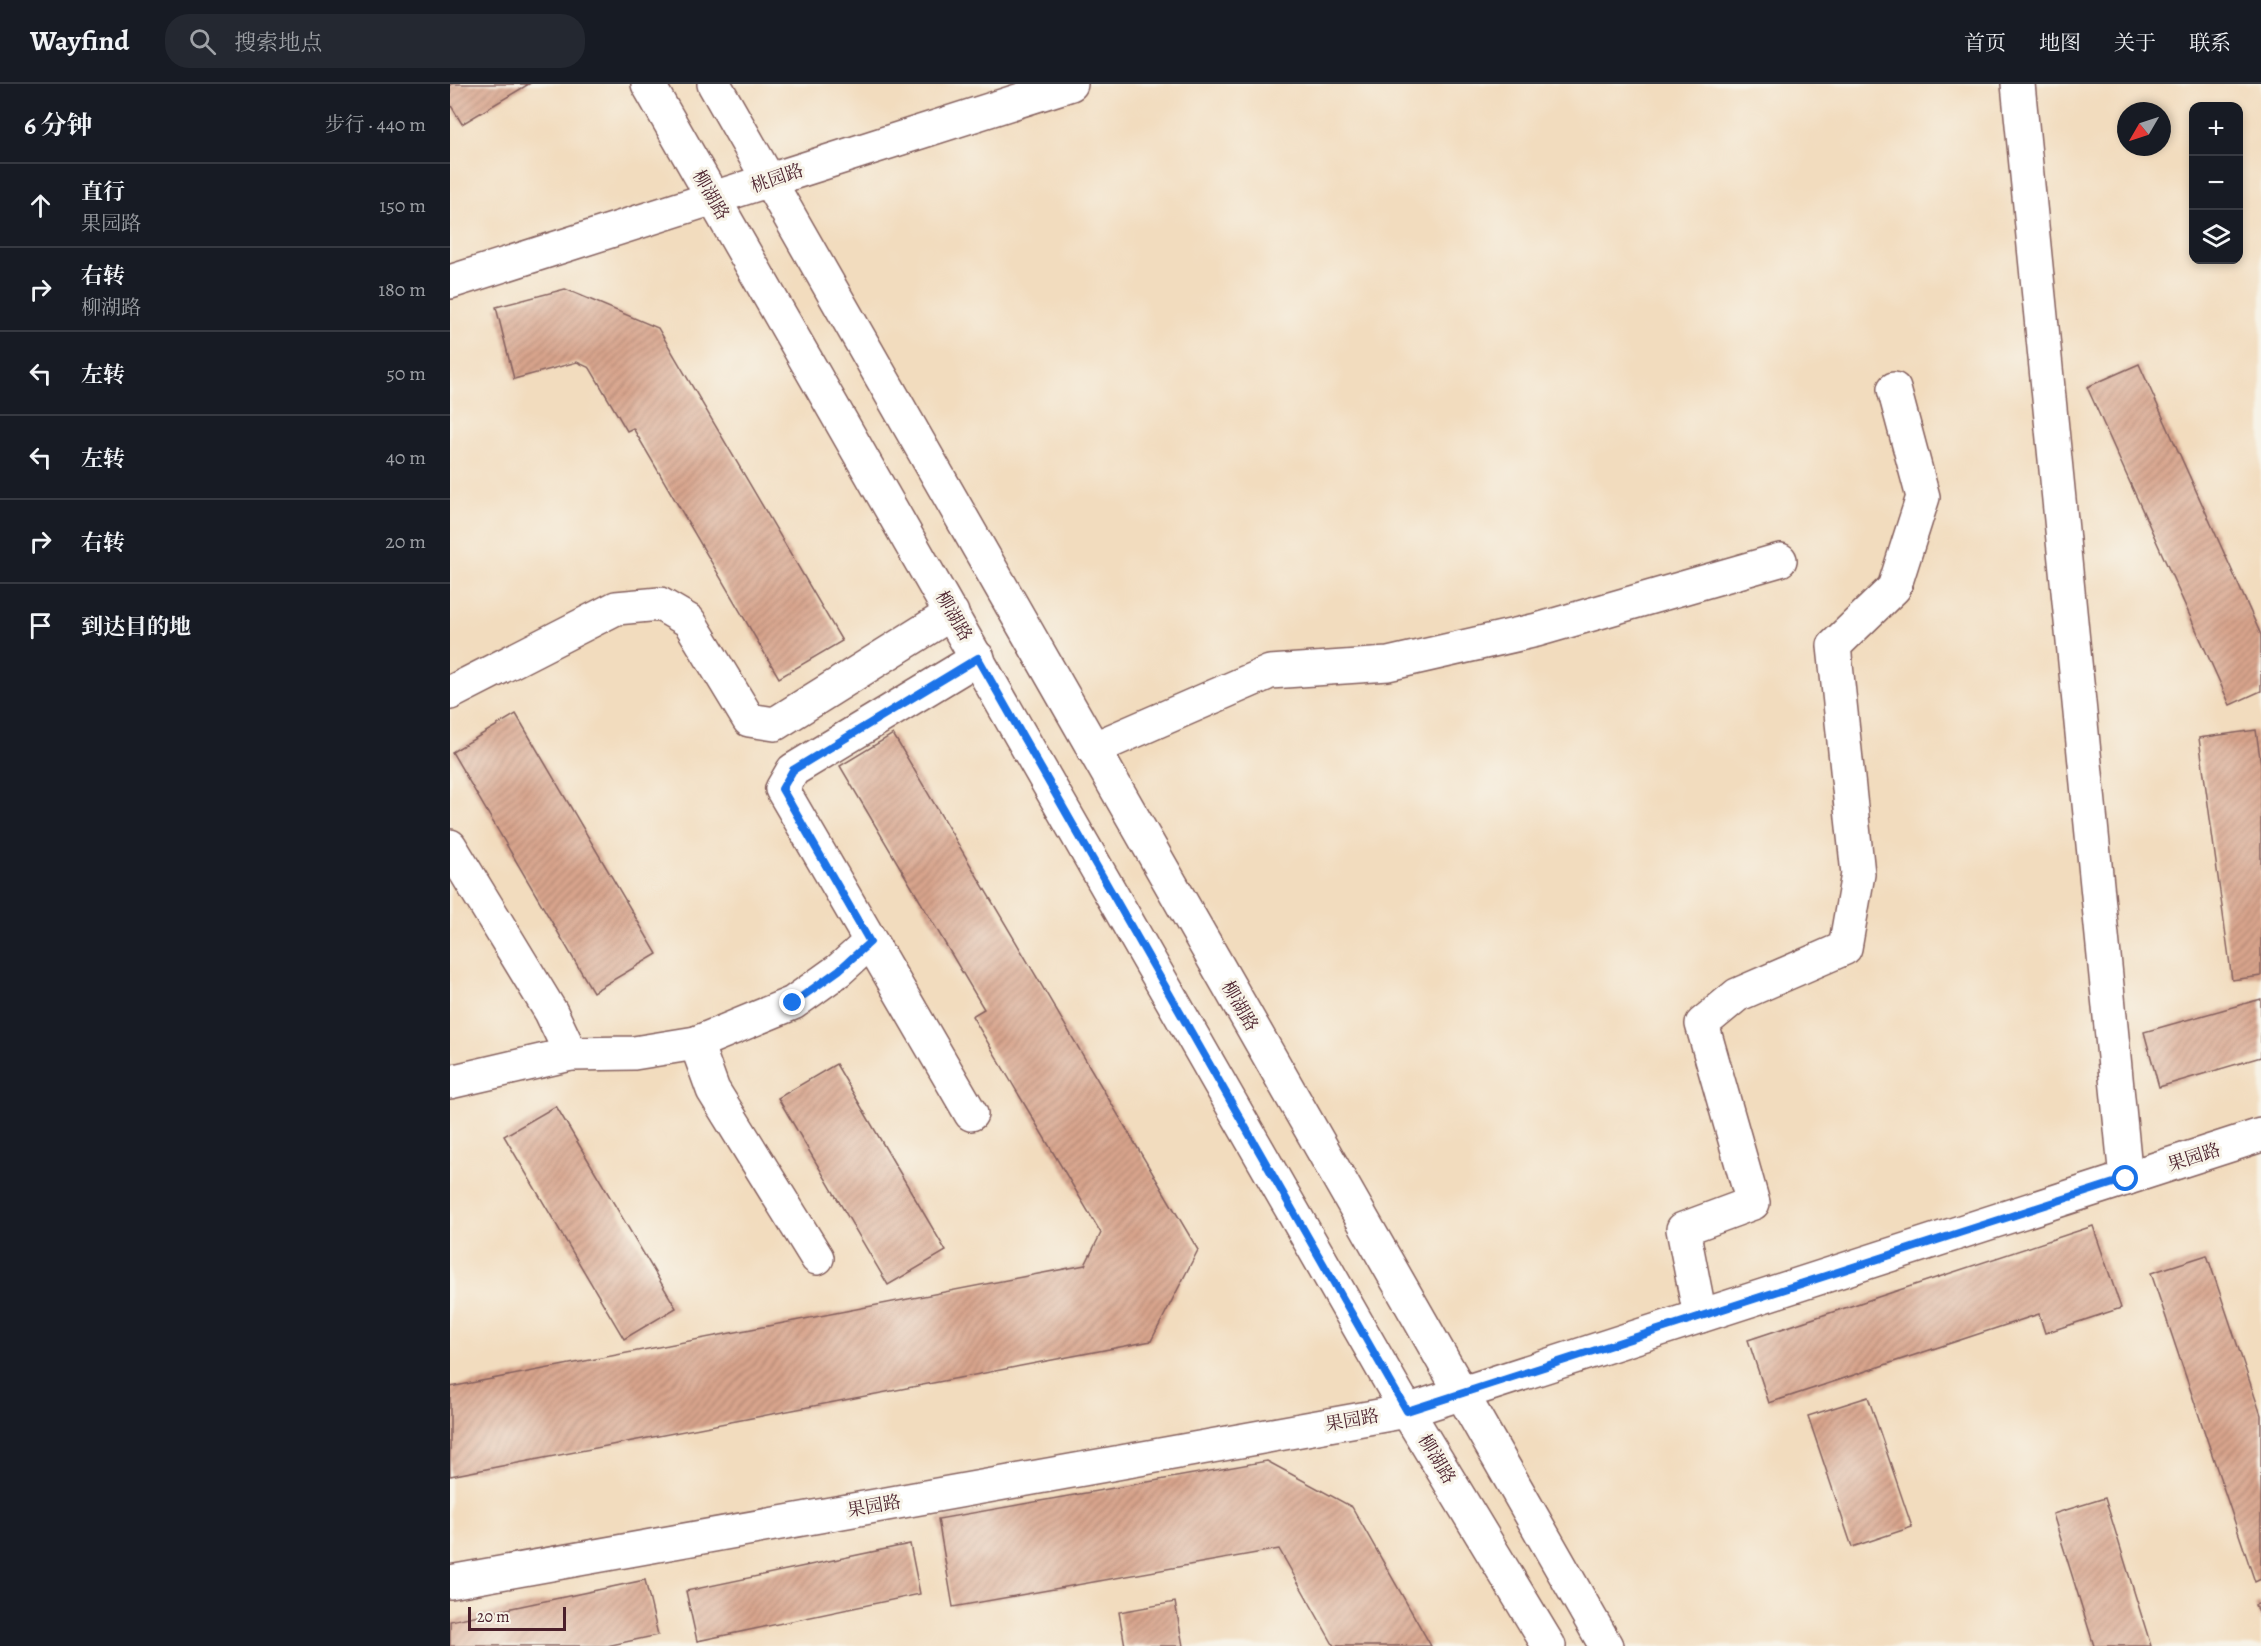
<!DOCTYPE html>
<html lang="zh">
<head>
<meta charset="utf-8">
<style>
	body { margin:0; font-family:Alegreya,"Noto Serif SC",serif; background:#242831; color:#f1f3f6 }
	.controls { position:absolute; right:18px; top:18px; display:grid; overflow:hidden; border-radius:12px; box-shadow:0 3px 9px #0003 }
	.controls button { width:54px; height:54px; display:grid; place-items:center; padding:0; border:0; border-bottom:2px solid #363941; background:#171b24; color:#f1f3f6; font:30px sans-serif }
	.compass { position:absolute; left:1667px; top:18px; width:54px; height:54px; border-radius:50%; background:#171b24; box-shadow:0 3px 9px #0003; rotate:231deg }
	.scale { position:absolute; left:18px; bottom:15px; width:98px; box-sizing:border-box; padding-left:6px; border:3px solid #4a1f2b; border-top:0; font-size:16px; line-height:21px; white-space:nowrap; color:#4a1f2b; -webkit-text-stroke:4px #f7f3e8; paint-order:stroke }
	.stop { position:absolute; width:18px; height:18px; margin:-14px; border:4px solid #1a73e8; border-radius:50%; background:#fff }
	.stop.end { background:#1a73e8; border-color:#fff; box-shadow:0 2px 6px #0008 }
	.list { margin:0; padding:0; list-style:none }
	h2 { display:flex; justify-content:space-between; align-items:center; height:78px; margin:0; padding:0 24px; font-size:26px }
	h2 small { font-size:20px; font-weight:400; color:#9ea1a6 }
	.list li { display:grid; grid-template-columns:39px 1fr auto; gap:18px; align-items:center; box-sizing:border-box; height:84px; padding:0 24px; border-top:2px solid #363941 }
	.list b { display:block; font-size:22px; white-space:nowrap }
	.list p { margin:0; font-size:20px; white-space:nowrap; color:#9ea1a6 }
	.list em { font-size:20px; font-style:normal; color:#9ea1a6 }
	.icon { flex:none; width:33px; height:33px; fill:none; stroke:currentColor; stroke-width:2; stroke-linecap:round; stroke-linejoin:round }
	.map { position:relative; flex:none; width:1811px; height:1562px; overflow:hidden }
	header { display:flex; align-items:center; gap:36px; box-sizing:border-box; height:84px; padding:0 30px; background:#171b24; border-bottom:2px solid #363941 }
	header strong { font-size:28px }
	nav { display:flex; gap:33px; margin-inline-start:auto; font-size:21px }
	.search { width:420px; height:54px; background:#242831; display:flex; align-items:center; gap:15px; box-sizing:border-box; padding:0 21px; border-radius:24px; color:#9ea1a6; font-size:22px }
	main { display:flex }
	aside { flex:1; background:#171b24 }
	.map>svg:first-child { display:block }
	.building { fill:url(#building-hatch) }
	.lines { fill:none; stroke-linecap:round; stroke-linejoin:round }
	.street-casing { stroke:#85615e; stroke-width:36 }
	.secondary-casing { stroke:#85615e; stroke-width:36 }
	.street { stroke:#fff; stroke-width:33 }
	.secondary { stroke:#fff; stroke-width:33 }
	.route { stroke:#1a73e8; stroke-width:8 }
	.labels { text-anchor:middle; stroke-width:6; stroke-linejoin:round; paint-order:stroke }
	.street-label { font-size:18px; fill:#4a1f2b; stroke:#f7f3e8 }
</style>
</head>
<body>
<header>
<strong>Wayfind</strong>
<div class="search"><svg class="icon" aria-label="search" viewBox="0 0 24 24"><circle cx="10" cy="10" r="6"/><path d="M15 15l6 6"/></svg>搜索地点</div>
<nav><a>首页</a><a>地图</a><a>关于</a><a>联系</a></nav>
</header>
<main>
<aside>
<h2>6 分钟<small>步行 · 440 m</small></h2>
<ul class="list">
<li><svg class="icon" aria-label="ahead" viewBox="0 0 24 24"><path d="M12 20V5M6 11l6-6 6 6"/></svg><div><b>直行</b><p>果园路</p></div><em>150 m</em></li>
<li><svg class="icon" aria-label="right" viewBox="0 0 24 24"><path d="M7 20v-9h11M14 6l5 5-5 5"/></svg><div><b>右转</b><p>柳湖路</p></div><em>180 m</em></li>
<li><svg class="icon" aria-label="left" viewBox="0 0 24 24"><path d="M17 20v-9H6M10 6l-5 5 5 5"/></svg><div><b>左转</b></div><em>50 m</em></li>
<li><svg class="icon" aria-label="left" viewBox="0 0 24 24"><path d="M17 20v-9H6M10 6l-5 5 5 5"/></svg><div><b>左转</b></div><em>40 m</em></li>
<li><svg class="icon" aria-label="right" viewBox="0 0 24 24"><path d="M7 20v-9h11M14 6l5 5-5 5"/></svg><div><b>右转</b></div><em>20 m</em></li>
<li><svg class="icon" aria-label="arrive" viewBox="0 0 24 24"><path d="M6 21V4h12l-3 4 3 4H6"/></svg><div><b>到达目的地</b></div></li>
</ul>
</aside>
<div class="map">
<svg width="1811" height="1562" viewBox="0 0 1811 1562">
	<defs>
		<pattern id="building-hatch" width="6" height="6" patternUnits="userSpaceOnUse" patternTransform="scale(1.5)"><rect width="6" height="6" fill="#d8a48c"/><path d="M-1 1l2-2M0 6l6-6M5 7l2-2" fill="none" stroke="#b18573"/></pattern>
	</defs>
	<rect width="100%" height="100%" fill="#f7f3e8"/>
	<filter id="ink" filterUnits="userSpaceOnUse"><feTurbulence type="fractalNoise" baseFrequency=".0167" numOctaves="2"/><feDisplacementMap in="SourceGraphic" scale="12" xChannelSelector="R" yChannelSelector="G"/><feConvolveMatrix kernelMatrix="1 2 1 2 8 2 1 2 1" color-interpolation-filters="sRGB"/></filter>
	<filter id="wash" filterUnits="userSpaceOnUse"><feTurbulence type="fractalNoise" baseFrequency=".008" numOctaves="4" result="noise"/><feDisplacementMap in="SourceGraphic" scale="24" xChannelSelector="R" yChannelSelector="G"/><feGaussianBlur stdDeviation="1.35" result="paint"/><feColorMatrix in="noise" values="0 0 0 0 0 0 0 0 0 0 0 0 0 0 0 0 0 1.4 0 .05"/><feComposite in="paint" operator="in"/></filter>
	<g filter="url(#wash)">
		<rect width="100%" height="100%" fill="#f2dcbe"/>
		<g id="blocks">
			<g class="building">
				<polygon points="0,0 79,0 12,40 0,20"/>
				<polygon points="115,205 208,244 392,557 329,594 183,344 177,347 140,284 127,278 64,295 46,223"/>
				<polygon points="1689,280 1811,551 1811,607 1780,621 1637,303"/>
				<polygon points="66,630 207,870 143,908 2,668"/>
				<polygon points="1806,646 1811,681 1811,892 1782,896 1749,654"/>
				<polygon points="443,650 748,1166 701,1257 0,1392 0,1303 635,1181 651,1149 522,932 534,925 390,682"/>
				<polygon points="1811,915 1811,973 1709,1003 1694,948"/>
				<polygon points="386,980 496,1167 438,1201 328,1014"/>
				<polygon points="106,1022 226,1224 174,1255 54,1052"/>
				<polygon points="1643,1142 1671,1224 1595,1249 1589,1230 1319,1319 1298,1256"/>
				<polygon points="1757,1171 1811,1331 1811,1495 1805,1498 1701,1189"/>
				<polygon points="1418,1313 1462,1443 1402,1463 1358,1332"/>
				<polygon points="817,1377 902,1423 981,1562 884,1562 829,1465 503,1523 488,1435"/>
				<polygon points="1655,1414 1701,1562 1644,1562 1603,1430"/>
				<polygon points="460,1460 470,1510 247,1557 236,1507"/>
				<polygon points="195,1496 208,1551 157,1562 0,1562 0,1537"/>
				<polygon points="725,1518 733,1562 675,1562 669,1528"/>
				<polygon points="1811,1519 1811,1537 1805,1521"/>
			</g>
		</g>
	</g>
	<g filter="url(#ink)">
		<use href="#blocks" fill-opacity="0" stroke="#85615e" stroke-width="1.5"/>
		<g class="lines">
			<defs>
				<g id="street">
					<polyline points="1568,0 1676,1095"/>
					<polyline points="0,609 166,524 210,520 239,537 299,636 325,640 502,529"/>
					<polyline points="643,665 820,588 938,580 1087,546 1330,476"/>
					<polyline points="0,762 101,928 121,970"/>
					<polyline points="246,959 263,1006 367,1174"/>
					<polyline points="0,998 121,970 184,969 246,959 343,919 389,886 420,858"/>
					<polyline points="521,1030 332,705 343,686 528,574"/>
					<polyline points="1250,1232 1233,1145 1303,1119 1252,940 1287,911 1395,864 1408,790 1384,562 1444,504 1473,413 1444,305"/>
				</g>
				<g id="secondary">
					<polyline points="198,0 957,1327 1099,1562"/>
					<polyline points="264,0 1156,1562"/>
					<polyline points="0,198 621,0"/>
					<polyline points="0,1498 957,1327 1811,1051"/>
				</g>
			</defs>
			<use href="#street" class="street-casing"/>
			<use href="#secondary" class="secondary-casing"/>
			<use href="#street" class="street"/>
			<use href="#secondary" class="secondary"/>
		</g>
	</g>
	<g class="lines" filter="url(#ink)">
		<polyline class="route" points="343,919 389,886 420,858 332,705 343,686 528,574 957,1327 1676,1095"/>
	</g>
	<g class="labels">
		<g class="street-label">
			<text transform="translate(327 94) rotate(-19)" y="6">桃园路</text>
			<text transform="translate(261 111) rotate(60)" y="6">柳湖路</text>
			<text transform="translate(504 532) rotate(60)" y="6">柳湖路</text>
			<text transform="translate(790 922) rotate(60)" y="6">柳湖路</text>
			<text transform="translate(1744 1073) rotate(-18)" y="6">果园路</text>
			<text transform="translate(902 1336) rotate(-10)" y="6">果园路</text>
			<text transform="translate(987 1375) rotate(59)" y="6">柳湖路</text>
			<text transform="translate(424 1422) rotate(-10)" y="6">果园路</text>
		</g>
	</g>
</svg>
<div class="controls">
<button>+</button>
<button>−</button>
<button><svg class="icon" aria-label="layers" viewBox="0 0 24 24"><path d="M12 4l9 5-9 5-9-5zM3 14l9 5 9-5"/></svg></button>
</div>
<svg class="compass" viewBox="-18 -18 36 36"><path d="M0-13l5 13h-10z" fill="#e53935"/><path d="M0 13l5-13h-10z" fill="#9ea1a6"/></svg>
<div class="scale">20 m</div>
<div class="stop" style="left:1676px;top:1095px"></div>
<div class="stop end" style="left:343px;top:919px"></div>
</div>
</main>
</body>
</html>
